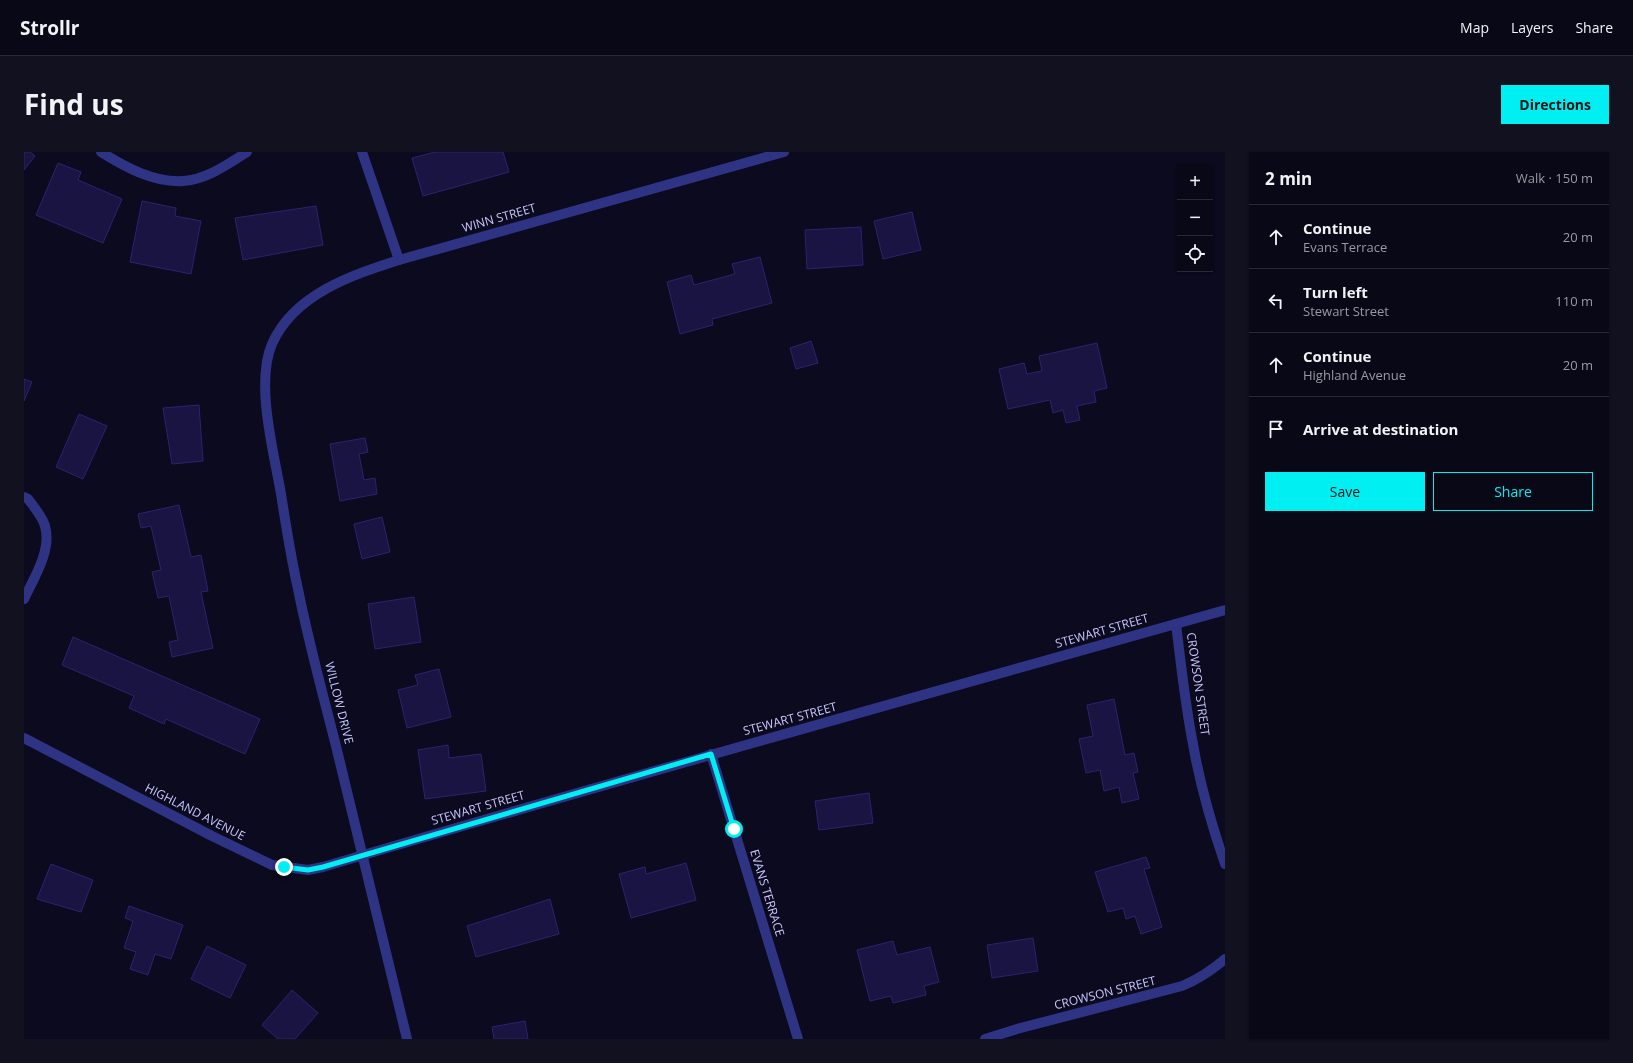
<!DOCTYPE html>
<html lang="en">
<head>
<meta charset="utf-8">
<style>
	body { margin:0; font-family:"Open Sans",sans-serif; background:#11111f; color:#f1f3f6 }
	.controls { position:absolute; right:12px; top:12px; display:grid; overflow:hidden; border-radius:0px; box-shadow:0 1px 3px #0004 }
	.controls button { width:36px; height:36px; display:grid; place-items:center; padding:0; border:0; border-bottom:1px solid #292935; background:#080816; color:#f1f3f6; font:20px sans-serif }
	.stop { position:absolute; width:12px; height:12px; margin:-9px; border:3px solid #00eff2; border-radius:50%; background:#fff }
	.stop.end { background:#00eff2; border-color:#fff; box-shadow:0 1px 4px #0008 }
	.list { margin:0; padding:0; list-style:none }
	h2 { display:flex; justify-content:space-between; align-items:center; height:52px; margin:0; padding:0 16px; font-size:17px }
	h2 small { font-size:13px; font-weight:400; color:#989aa1 }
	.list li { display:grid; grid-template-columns:26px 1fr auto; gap:12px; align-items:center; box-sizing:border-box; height:64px; padding:0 16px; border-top:1px solid #292935 }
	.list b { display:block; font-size:15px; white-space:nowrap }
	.list p { margin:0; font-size:13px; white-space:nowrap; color:#989aa1 }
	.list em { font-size:13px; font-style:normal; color:#989aa1 }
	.actions { display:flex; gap:8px; padding:12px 16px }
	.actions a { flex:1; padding:9px 0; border:1px solid #00eff2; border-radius:0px; text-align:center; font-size:14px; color:#00eff2 }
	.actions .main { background:#00eff2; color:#111 }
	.icon { flex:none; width:22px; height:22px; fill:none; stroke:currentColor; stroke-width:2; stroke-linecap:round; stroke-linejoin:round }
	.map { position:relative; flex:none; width:1201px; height:887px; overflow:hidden; border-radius:0px }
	header { display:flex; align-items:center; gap:24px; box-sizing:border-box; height:56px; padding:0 20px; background:#080816; border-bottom:1px solid #292935 }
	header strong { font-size:19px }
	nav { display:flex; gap:22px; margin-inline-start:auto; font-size:14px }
	.intro { display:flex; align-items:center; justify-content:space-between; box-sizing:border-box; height:96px; padding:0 24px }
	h1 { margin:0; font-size:28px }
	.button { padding:10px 18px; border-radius:0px; background:#00eff2; color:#111; font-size:14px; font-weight:700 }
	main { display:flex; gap:24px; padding:0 24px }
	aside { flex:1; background:#080816; border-radius:0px; box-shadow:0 1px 3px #0004 }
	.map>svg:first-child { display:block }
	.building { fill:#191441; stroke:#2c2370 }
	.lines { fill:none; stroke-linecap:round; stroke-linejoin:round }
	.street { stroke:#2f3383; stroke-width:10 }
	.route { stroke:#00eff2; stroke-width:5 }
	.labels { text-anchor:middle; stroke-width:3; stroke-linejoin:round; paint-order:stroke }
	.street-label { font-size:12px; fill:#c9c7ff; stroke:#0b0a1e }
</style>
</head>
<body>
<header>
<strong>Strollr</strong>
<nav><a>Map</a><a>Layers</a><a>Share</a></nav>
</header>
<div class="intro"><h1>Find us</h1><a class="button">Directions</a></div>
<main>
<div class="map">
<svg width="1201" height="887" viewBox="0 0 1201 887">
	<rect width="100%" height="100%" fill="#0b0a1e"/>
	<g class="building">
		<polygon points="0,0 6,0 11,4 0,18"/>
		<polygon points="411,0 479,0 485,20 399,44 388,6"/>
		<polygon points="34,11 57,20 54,28 98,47 79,91 12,63"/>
		<polygon points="118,49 152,56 151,64 177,69 167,122 106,110"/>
		<polygon points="292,54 299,93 219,108 211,66"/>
		<polygon points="888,60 897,98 859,107 850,69"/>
		<polygon points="837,75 839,113 783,117 781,78"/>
		<polygon points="736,105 748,151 688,167 689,173 656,182 643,130 667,123 670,133 711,122 708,112"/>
		<polygon points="787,189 794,211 772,217 766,196"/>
		<polygon points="1073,191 1083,236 1070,239 1072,250 1053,254 1056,268 1042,271 1039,258 1029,261 1026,248 984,257 975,217 1000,211 1003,222 1018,219 1015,204"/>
		<polygon points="0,227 8,230 0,249"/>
		<polygon points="175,253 179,309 148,312 139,256"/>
		<polygon points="55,262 83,274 59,327 32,315"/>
		<polygon points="341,286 344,300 335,302 340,328 351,326 353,342 316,349 306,292"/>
		<polygon points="155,353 167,405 177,403 184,439 177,440 189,496 148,505 145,490 154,488 145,444 134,446 128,420 137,418 127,374 117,376 114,362"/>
		<polygon points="358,365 366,400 338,407 330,372"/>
		<polygon points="390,445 397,490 351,497 344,452"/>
		<polygon points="49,485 236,567 221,602 142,567 140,572 105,556 110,544 38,513"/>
		<polygon points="415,517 427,565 383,576 374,538 394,533 391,523"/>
		<polygon points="1090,547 1101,603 1110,601 1114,620 1109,621 1115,647 1098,651 1095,635 1080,639 1076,618 1062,621 1055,587 1069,584 1063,553"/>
		<polygon points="424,593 425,606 457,602 462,639 401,647 394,598"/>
		<polygon points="845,641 849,671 795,678 791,649"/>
		<polygon points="1122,705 1126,716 1120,717 1138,775 1117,782 1111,764 1102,767 1099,756 1084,760 1071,720"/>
		<polygon points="662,711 672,748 607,766 595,722 621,715 622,722"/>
		<polygon points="27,712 69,728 57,760 13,747"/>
		<polygon points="526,747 535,782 452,805 443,774"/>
		<polygon points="105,754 159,773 147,807 131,802 124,823 106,817 112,800 100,796 109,769 101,766"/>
		<polygon points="1009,786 1014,819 968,826 963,793"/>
		<polygon points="869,789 873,803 906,795 915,830 900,834 902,843 869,851 867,844 846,849 833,798"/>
		<polygon points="183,794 222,813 206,846 167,827"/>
		<polygon points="268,838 294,861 271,887 254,887 238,873"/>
		<polygon points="501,869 504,887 470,887 468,875"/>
	</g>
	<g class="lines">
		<g class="street">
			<path d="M 77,0 C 101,15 130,31 159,29 C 182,28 204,12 223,0"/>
			<polyline points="338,0 375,108"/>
			<path d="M 0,345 L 4,347 C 10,355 18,364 21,374 C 28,398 10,426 0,447"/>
			<path d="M 1152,472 C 1157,512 1161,552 1169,592 C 1176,633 1188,674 1201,712"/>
			<path d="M 0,586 L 188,684 L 248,713 L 284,718 L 299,715 C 599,626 900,543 1201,458"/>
			<polyline points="687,602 774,887"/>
			<path d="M 383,887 C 359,788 335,689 311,590 C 298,539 284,488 274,437 C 267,406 262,374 257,342 C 250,301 231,231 248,192 C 270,142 328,123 375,108 L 760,0"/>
			<path d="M 961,887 L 993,877 L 1158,834 C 1175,827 1187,819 1201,807"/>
		</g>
	</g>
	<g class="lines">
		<polyline class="route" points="260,715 284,718 299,715 687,602 710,677"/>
	</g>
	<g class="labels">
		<g class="street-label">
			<text transform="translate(475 66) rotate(-16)" y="4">WINN STREET</text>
			<text transform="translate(1078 479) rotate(-16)" y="4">STEWART STREET</text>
			<text transform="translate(1174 532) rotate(82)" y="4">CROWSON STREET</text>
			<text transform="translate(315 551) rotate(76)" y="4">WILLOW DRIVE</text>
			<text transform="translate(766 567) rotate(-15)" y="4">STEWART STREET</text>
			<text transform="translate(454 656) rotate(-16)" y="4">STEWART STREET</text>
			<text transform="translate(171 660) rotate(27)" y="4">HIGHLAND AVENUE</text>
			<text transform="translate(743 741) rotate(73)" y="4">EVANS TERRACE</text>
			<text transform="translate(1081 841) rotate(-14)" y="4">CROWSON STREET</text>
		</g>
	</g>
</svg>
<div class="controls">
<button>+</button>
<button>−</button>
<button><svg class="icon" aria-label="locate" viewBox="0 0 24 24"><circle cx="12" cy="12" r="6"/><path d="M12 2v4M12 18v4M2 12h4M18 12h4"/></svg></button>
</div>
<div class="stop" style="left:710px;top:677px"></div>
<div class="stop end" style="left:260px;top:715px"></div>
</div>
<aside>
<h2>2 min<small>Walk · 150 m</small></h2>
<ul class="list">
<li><svg class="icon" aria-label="ahead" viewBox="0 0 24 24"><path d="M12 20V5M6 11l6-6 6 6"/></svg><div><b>Continue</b><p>Evans Terrace</p></div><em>20 m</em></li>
<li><svg class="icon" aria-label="left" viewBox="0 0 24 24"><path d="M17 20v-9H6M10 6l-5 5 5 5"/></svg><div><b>Turn left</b><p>Stewart Street</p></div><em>110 m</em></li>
<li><svg class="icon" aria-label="ahead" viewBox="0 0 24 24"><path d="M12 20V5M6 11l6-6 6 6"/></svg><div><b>Continue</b><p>Highland Avenue</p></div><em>20 m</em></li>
<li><svg class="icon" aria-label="arrive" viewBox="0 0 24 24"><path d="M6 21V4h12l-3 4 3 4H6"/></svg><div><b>Arrive at destination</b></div></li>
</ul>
<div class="actions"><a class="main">Save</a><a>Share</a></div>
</aside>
</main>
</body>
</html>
